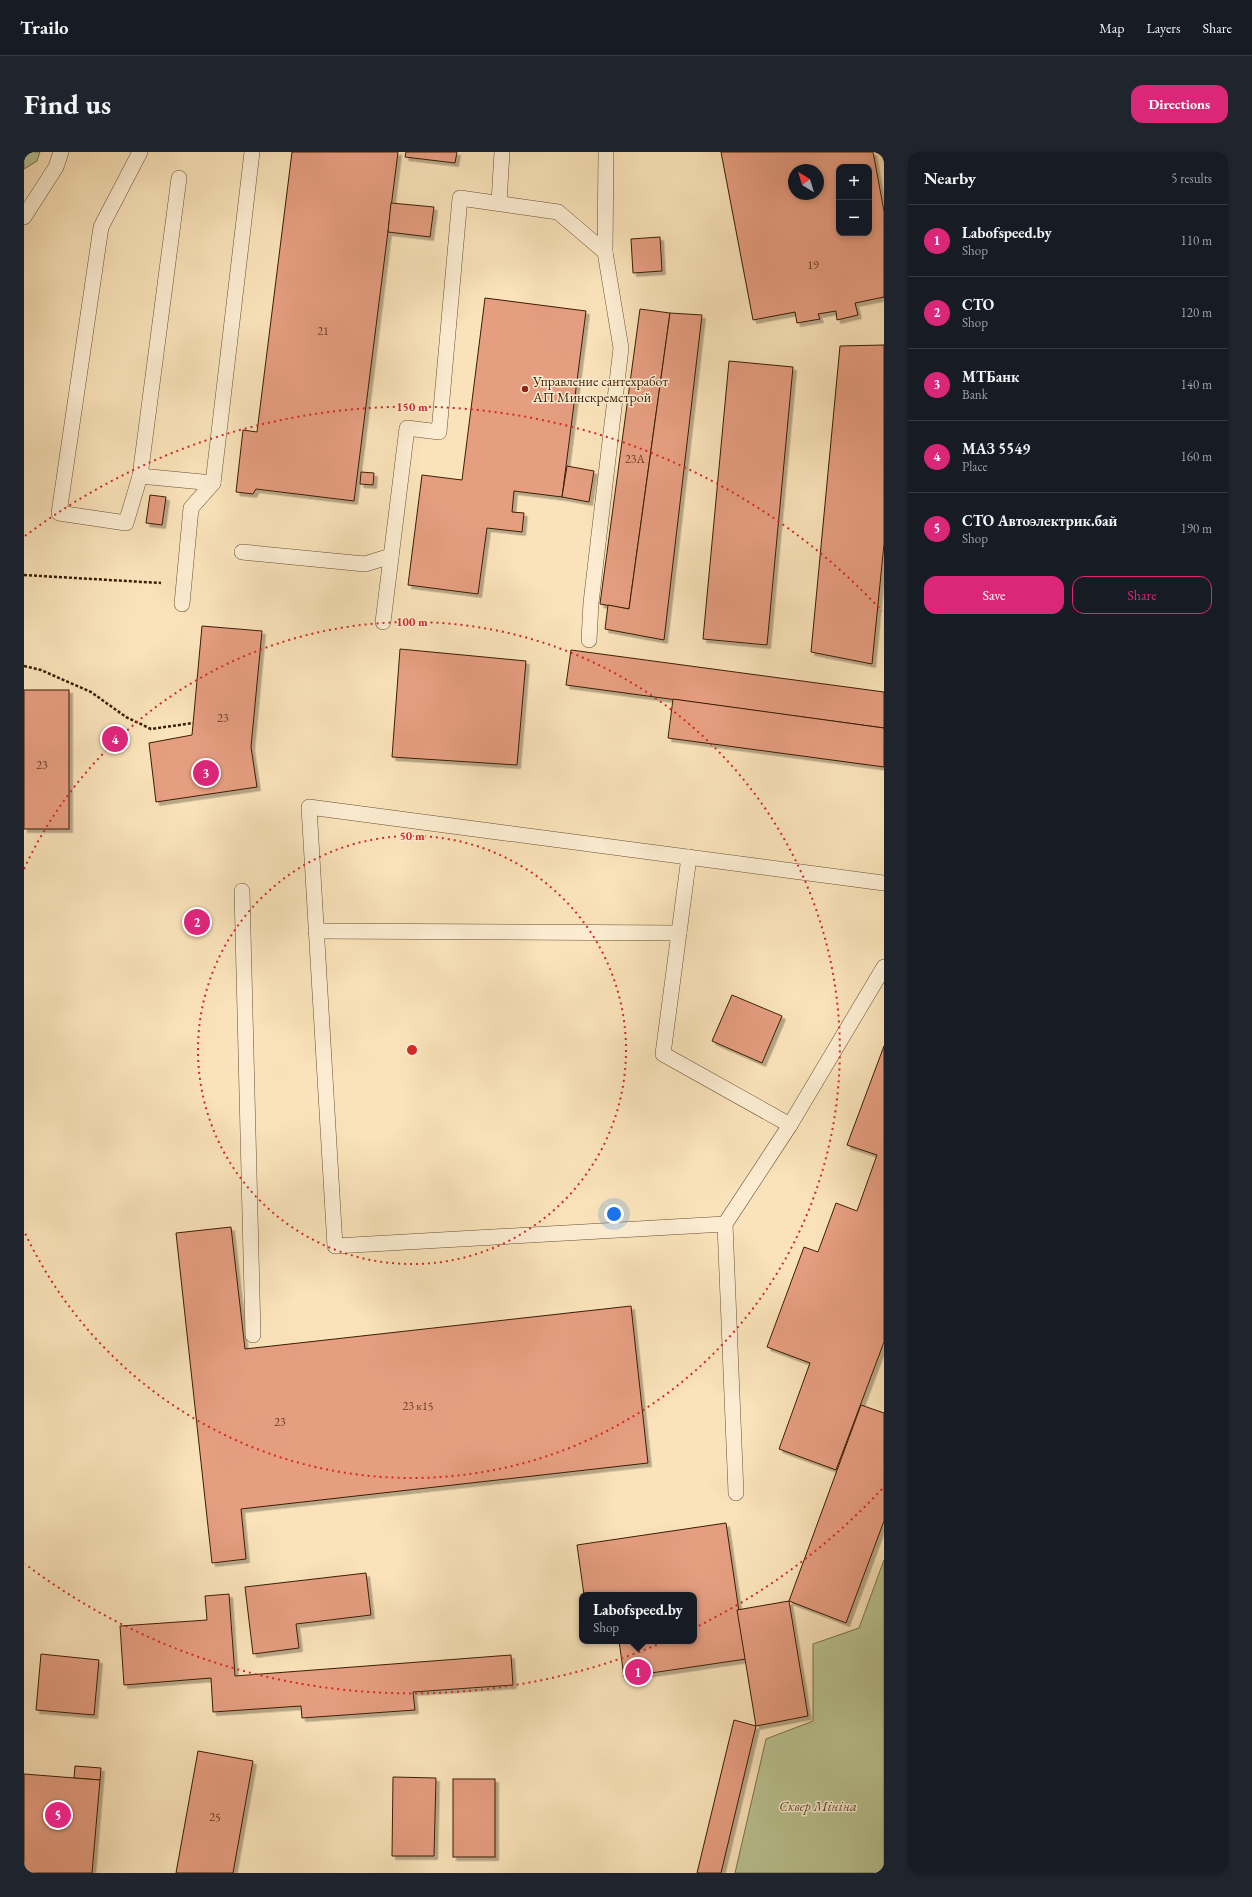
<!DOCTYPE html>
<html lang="en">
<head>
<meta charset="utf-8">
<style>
	body { margin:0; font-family:"EB Garamond",serif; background:#20242c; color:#f1f3f6 }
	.controls { position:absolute; right:12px; top:12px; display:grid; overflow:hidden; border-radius:8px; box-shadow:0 2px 6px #0003 }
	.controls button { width:36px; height:36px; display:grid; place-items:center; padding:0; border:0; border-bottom:1px solid #363941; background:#171b24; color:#f1f3f6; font:20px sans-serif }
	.compass { position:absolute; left:764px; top:12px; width:36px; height:36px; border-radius:50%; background:#171b24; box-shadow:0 2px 6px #0003; rotate:322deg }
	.you { position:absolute; left:590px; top:1062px; width:14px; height:14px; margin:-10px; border:3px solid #fff; border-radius:50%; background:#1a73e8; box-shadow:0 0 0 6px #1a73e833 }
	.badge { display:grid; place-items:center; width:26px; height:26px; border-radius:50%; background:#db2777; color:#fff; font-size:13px; font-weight:700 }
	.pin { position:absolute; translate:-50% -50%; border:2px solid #fff; box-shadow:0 1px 4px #0006 }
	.popup { position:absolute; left:555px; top:1440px; width:118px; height:52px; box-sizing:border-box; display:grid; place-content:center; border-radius:8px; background:#171b24; filter:drop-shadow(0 1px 3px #0005); font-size:13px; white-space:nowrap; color:#9ea1a6 }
	.popup b { font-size:15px; color:#f1f3f6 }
	.popup::after { content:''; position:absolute; left:50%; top:100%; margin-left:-8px; border:8px solid transparent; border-top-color:#171b24 }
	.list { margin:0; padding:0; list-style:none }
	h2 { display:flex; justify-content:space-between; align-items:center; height:52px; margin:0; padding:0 16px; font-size:17px }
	h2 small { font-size:13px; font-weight:400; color:#9ea1a6 }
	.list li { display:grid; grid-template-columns:26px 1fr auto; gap:12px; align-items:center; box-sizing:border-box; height:72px; padding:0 16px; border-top:1px solid #363941 }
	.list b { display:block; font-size:15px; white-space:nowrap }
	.list p { margin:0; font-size:13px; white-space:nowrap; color:#9ea1a6 }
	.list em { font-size:13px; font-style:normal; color:#9ea1a6 }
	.actions { display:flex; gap:8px; padding:12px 16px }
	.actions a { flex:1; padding:9px 0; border:1px solid #db2777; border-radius:12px; text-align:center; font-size:14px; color:#db2777 }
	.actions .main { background:#db2777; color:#fff }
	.map { position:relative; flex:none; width:860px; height:1721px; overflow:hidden; border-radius:12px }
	header { display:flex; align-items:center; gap:24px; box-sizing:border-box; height:56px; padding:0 20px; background:#171b24; border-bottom:1px solid #363941 }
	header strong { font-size:19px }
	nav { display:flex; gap:22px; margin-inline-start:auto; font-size:14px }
	.intro { display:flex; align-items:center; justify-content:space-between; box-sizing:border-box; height:96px; padding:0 24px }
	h1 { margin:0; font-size:28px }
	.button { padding:10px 18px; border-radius:12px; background:#db2777; color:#fff; font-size:14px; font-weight:700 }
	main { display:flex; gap:24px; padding:0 24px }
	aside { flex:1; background:#171b24; border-radius:12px; box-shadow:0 2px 6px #0003 }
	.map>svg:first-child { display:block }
	.green { fill:#bac492; stroke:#7a704b }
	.building { fill:#e69e81; stroke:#3a1d04; fill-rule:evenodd; filter:url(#shadow) }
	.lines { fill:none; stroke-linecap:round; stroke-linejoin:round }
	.service-casing { stroke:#6a4e32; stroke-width:16 }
	.path { stroke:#3a1d04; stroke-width:2.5; stroke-dasharray:3 2; stroke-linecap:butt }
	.service { stroke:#fcedd2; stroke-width:15 }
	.ring { fill:none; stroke:#d62828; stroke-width:2; stroke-dasharray:2 4 }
	.poi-dot { fill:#8f2418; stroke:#fcedd2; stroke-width:1.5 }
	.labels { text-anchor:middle; stroke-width:3; stroke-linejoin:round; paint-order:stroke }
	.number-label { font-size:12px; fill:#653d23 }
	.poi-label { font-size:14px; fill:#3a1d04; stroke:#fcedd2; text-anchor:start }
	.park-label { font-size:14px; font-style:italic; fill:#604f2f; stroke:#fcedd2 }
	.centre { fill:#d62828; stroke:#fcedd2; stroke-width:2 }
	.ring-label { font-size:12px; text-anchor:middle; font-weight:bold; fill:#d62828; stroke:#fcedd2; stroke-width:3; stroke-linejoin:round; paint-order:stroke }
</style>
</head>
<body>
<header>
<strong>Trailo</strong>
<nav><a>Map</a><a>Layers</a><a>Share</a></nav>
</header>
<div class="intro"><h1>Find us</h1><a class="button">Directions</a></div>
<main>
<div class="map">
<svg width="860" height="1721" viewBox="0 0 860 1721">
	<defs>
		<filter id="shadow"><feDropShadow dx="3.5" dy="3.5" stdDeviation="0" flood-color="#0004"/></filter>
	</defs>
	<rect width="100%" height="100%" fill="#fae3ba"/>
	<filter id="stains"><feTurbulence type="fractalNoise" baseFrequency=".005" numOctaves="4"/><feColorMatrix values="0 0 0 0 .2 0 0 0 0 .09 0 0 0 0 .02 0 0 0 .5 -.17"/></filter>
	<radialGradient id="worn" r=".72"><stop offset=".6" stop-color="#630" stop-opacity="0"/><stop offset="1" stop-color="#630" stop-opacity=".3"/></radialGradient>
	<g class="green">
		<polygon points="0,0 16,0 13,9 0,17"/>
		<polygon points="860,1408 860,1721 711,1721 742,1587 789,1569 789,1492 835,1476"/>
	</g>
	<g class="building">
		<polygon points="268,0 374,0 330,349 232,337 229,342 212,340 219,278 233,280"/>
		<polygon points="382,0 433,0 431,11 381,5"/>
		<path d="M 697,0 L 849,0 L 860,59 L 860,145 L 831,151 L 834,163 L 813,168 L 812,159 L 794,162 L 796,167 L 773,171 L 771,160 L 729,168 ZM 815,15 L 845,15 L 845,81 L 815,81 ZM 770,18 L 794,18 L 794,42 L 770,42 Z"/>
		<polygon points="367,51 410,55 406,85 364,80"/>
		<polygon points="636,85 638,119 609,121 607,87"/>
		<polygon points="461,146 562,159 538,345 490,339 488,360 500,361 498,380 463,376 454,442 384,433 398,323 438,328"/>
		<polygon points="616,157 646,161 605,457 576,452"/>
		<polygon points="646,161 678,163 640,488 581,477 584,453 605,457"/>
		<polygon points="860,193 860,392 848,512 787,500 816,194"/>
		<polygon points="705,209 769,215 743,493 679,487"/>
		<polygon points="543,314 570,319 565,350 538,345"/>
		<polygon points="337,320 350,321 349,333 336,332"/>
		<polygon points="126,343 142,345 138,373 122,371"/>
		<polygon points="178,474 238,479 227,595 233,635 132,650 125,591 168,583"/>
		<polygon points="376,497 502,509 493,613 368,605"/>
		<polygon points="547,498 860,540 860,576 542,533"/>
		<rect x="0" y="538" width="45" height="139"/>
		<polygon points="649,547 860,576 860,615 644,586"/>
		<polygon points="708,843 758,864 738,911 688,889"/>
		<polygon points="860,894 860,1190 812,1318 755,1297 786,1211 743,1195 780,1095 794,1100 812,1051 833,1059 853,1003 823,993"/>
		<polygon points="207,1075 221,1197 607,1154 624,1311 217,1357 222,1407 188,1411 152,1081"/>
		<polygon points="837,1253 860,1261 860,1369 822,1471 765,1449"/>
		<polygon points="702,1371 722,1507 600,1525 595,1489 670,1489 670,1443 560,1443 553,1393"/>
		<polygon points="342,1421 347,1463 272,1472 275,1496 229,1502 221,1435"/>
		<polygon points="205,1442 211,1524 487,1503 489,1533 389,1540 391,1558 278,1566 277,1554 189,1560 187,1526 100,1533 96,1474 183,1468 181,1444"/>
		<polygon points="765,1449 784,1564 732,1574 713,1458"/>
		<polygon points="17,1502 75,1508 70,1563 12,1558"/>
		<polygon points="710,1568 732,1574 697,1721 673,1721"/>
		<polygon points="174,1599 229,1609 209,1721 152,1721"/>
		<polygon points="51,1614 77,1616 76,1628 50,1626"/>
		<polygon points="0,1622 76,1628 68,1721 0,1721"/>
		<polygon points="369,1625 412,1626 410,1704 368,1704"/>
		<rect x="429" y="1627" width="42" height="78"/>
	</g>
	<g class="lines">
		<defs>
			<g id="service">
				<polyline points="116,0 77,75 35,361 102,371 116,324 155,26"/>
				<polyline points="475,51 478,0"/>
				<polyline points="0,65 32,15 37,0"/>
				<polyline points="581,100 582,0"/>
				<polyline points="116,324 189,331 167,356 158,452"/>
				<polyline points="189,331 228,0"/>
				<polyline points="218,400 341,412 367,404"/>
				<polyline points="359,470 383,276 415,280 436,46 534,60 581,100 597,196 567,451 565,488"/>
				<polyline points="665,705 639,902 766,973"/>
				<polyline points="218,739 229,1183"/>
				<polyline points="292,779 655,781"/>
				<polyline points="701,1072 311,1094 285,655 860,731"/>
				<polyline points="712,1341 701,1072 766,973 860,815"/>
			</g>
		</defs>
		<use href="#service" class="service-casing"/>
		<g class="path">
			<polyline points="0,423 137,431"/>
			<polyline points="0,514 17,518 67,540 102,565 127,577 169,571"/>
		</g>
		<use href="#service" class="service"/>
	</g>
	<g class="ring">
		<circle cx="388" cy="898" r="214"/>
		<path d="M0 717A428 428 0 1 1 0 1079"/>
		<path d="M858 1337A643 643 0 0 1 1 1412M1 384A643 643 0 0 1 858 459"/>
	</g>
	<circle class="poi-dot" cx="501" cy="237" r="4"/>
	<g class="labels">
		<g class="number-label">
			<text x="789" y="117">19</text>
			<text x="299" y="183">21</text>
			<text x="611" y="311">23А</text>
			<text x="199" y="570">23</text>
			<text x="18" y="617">23</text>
			<text x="394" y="1258">23 к15</text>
			<text x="256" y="1274">23</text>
			<text x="191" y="1669">25</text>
		</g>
		<g class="poi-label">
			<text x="509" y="234">Управление сантехработ<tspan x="509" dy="16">АП Минскремстрой</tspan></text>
		</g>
		<g class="park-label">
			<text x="794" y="1659">Сквер Мініна</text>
		</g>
	</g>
	<circle cx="388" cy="898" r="6" class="centre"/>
	<g class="ring-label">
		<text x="388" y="259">150 m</text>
		<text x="388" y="474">100 m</text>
		<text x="388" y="688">50 m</text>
	</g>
	<rect width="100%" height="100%" filter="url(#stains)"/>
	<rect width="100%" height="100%" fill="url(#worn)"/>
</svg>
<div class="controls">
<button>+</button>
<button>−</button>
</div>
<svg class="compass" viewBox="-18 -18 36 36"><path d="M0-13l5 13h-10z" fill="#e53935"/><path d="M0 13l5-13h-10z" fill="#9ea1a6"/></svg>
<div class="you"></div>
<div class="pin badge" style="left:614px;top:1520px">1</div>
<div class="popup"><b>Labofspeed.by</b>Shop</div>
<div class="pin badge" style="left:173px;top:770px">2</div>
<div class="pin badge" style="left:182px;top:621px">3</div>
<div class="pin badge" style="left:91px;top:587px">4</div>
<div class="pin badge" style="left:34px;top:1663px">5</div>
</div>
<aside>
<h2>Nearby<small>5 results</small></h2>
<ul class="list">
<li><span class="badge">1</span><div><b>Labofspeed.by</b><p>Shop</p></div><em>110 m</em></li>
<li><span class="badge">2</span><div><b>СТО</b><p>Shop</p></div><em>120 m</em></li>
<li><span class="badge">3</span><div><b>МТБанк</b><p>Bank</p></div><em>140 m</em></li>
<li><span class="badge">4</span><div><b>МАЗ 5549</b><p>Place</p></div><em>160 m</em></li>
<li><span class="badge">5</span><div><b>СТО Автоэлектрик.бай</b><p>Shop</p></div><em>190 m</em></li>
</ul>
<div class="actions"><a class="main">Save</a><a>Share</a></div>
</aside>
</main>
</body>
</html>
